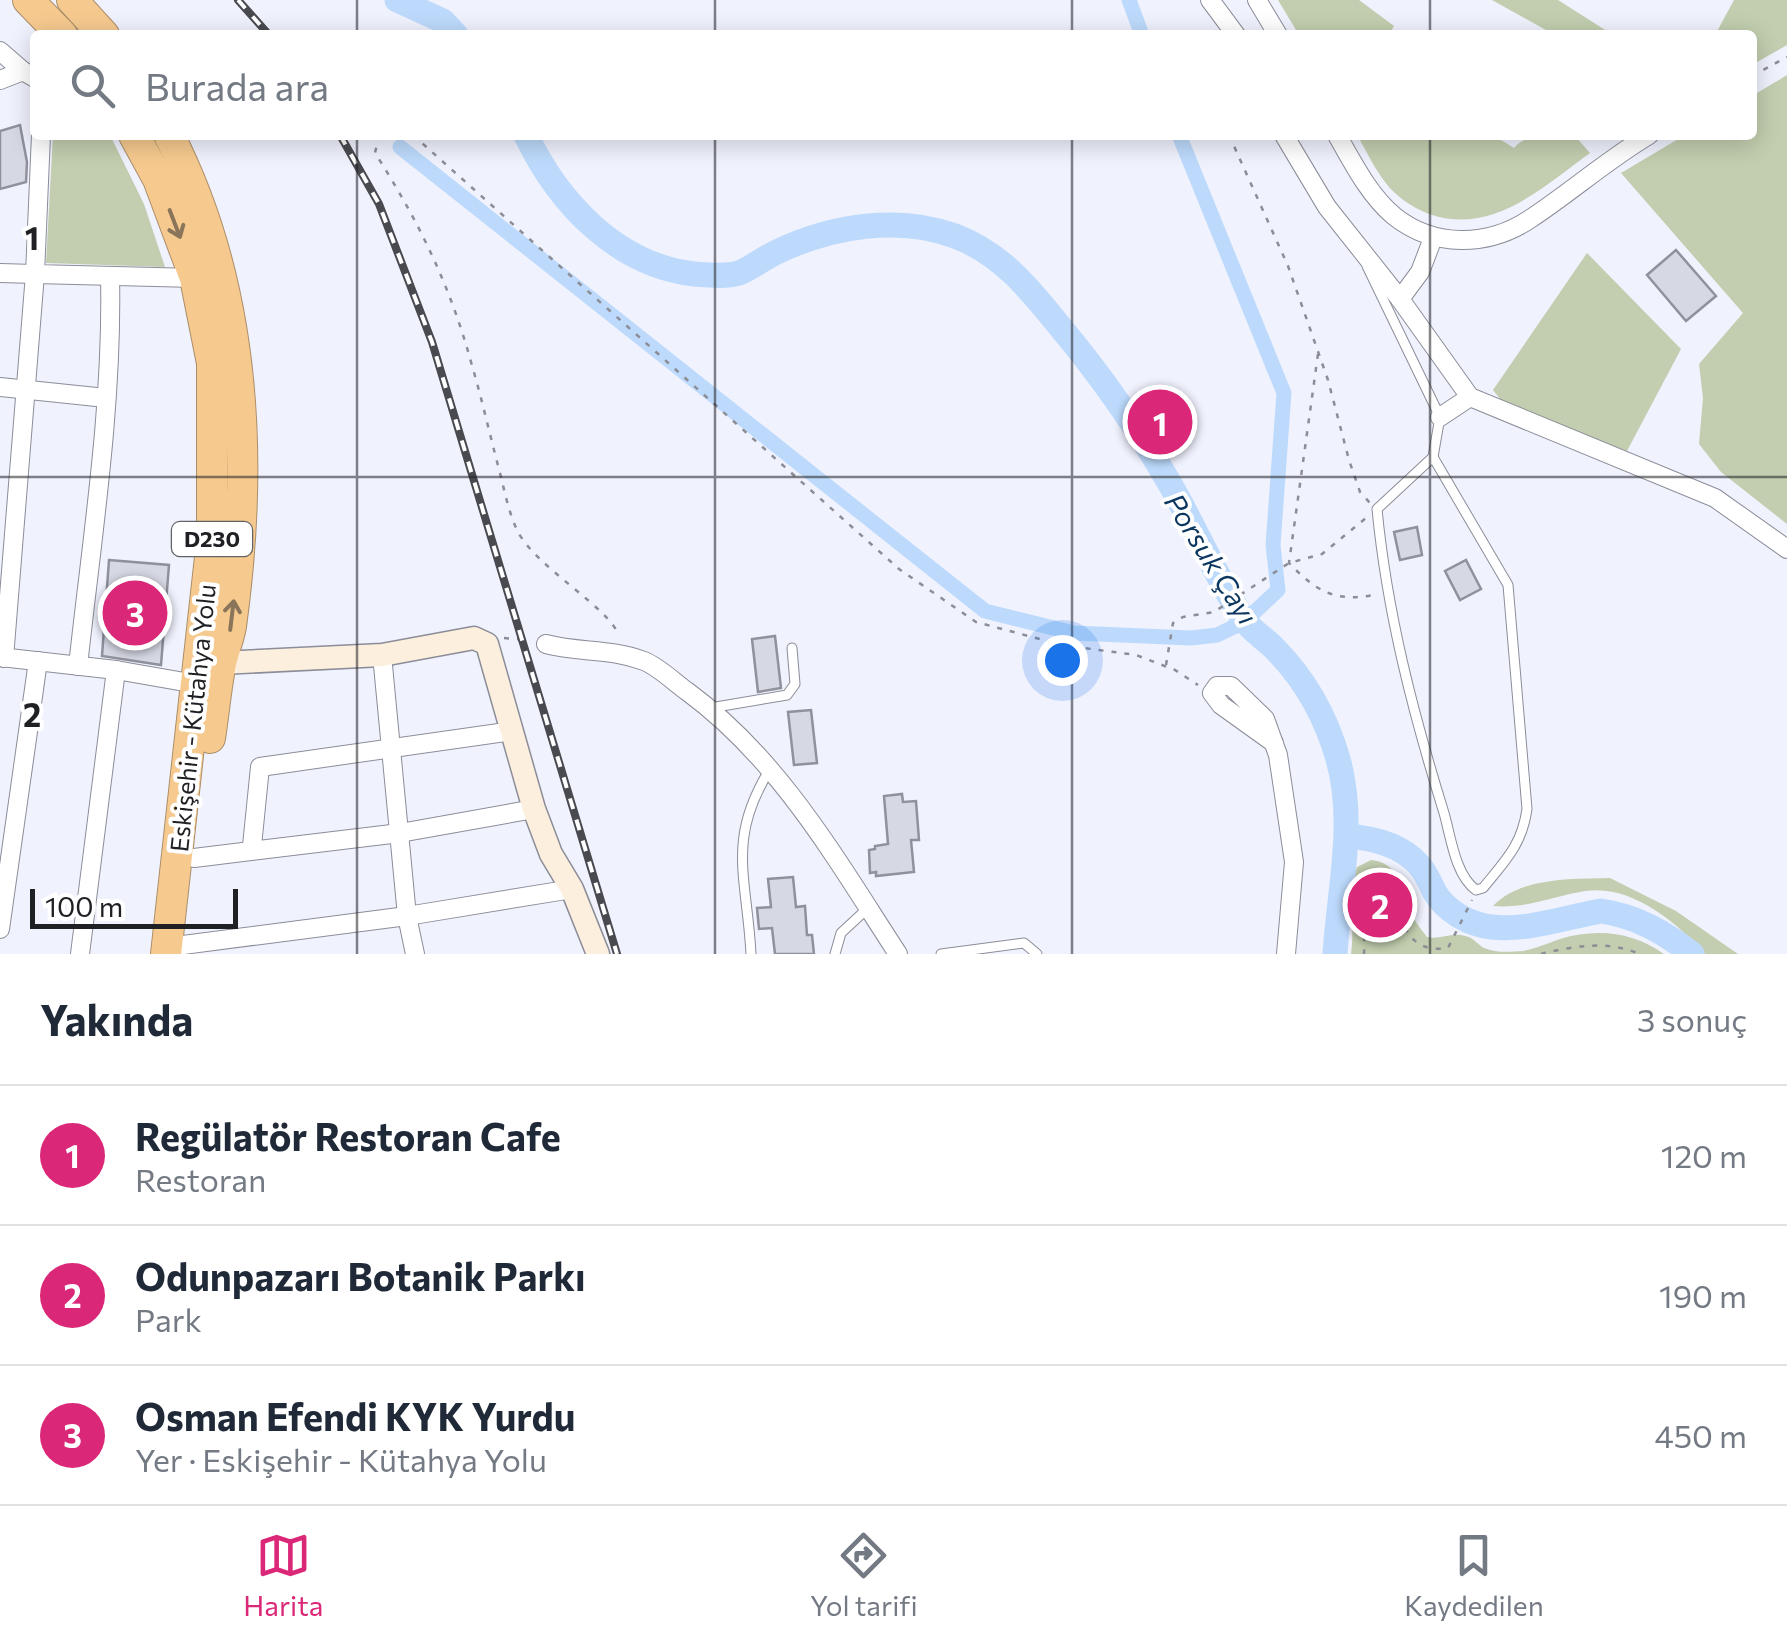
<!DOCTYPE html>
<html lang="tr">
<head>
<meta charset="utf-8">
<style>
	body { margin:0; font-family:Commissioner,sans-serif; background:#f6f6f7; color:#1f2937 }
	.scale { position:absolute; left:30px; bottom:25px; width:208px; box-sizing:border-box; padding-left:10px; border:5px solid #1f2024; border-top:0; font-size:28px; line-height:35px; white-space:nowrap; color:#1f2024; -webkit-text-stroke:8px #fff; paint-order:stroke }
	.you { position:absolute; left:1062px; top:660px; width:35px; height:35px; margin:-25px; border:8px solid #fff; border-radius:50%; background:#1a73e8; box-shadow:0 0 0 15px #1a73e833 }
	.badge { display:grid; place-items:center; width:65px; height:65px; border-radius:50%; background:#db2777; color:#fff; font-size:32px; font-weight:700 }
	.pin { position:absolute; translate:-50% -50%; border:5px solid #fff; box-shadow:0 2px 10px #0006 }
	.list { margin:0; padding:0; list-style:none }
	h2 { display:flex; justify-content:space-between; align-items:center; height:130px; margin:0; padding:0 40px; font-size:42px }
	h2 small { font-size:32px; font-weight:400; color:#747a83 }
	.list li { display:grid; grid-template-columns:65px 1fr auto; gap:30px; align-items:center; box-sizing:border-box; height:140px; padding:0 40px; border-top:2px solid #e0e1e3 }
	.list b { display:block; font-size:38px; white-space:nowrap }
	.list p { margin:0; font-size:32px; white-space:nowrap; color:#747a83 }
	.list em { font-size:32px; font-style:normal; color:#747a83 }
	.icon { flex:none; width:55px; height:55px; fill:none; stroke:currentColor; stroke-width:2; stroke-linecap:round; stroke-linejoin:round }
	.map { position:relative; flex:none; width:1787px; height:954px; overflow:hidden }
	.search { position:absolute; background:#fff; box-shadow:0 5px 25px #0003; left:30px; right:30px; top:30px; height:110px; display:flex; align-items:center; gap:25px; box-sizing:border-box; padding:0 35px; border-radius:10px; color:#747a83; font-size:38px }
	.sheet { height:550px; background:#fff }
	nav { display:flex; justify-content:space-around; align-items:center; box-sizing:border-box; height:140px; border-top:2px solid #e0e1e3; background:#fff; font-size:28px; color:#747a83 }
	nav a { display:grid; justify-items:center; gap:5px }
	nav .on { color:#db2777 }
	.map>svg:first-child { display:block }
	.green { fill:#c2ceaf }
	.lines { fill:none; stroke-linecap:round; stroke-linejoin:round }
	.canal { stroke:#bddafc; stroke-width:15 }
	.river { stroke:#bddafc; stroke-width:25 }
	.building { fill:#d6d8e4; stroke:#8f919c; stroke-width:2.5 }
	.lane-casing { stroke:#8b8d98; stroke-width:11 }
	.street-casing { stroke:#8b8d98; stroke-width:20 }
	.secondary-casing { stroke:#8b8d98; stroke-width:25 }
	.highway-casing { stroke:#ab8e6a; stroke-width:32 }
	.path { stroke:#8c8d95; stroke-width:2.5; stroke-dasharray:5 8; stroke-linecap:butt }
	.lane { stroke:#fff; stroke-width:9 }
	.street { stroke:#fff; stroke-width:18 }
	.secondary { stroke:#fcefdd; stroke-width:22 }
	.highway { stroke:#f6ca8f; stroke-width:30 }
	.rail-casing { stroke:#494a50; stroke-width:8 }
	.rail { stroke:#fff; stroke-width:4; stroke-dasharray:11; stroke-linecap:butt }
	.oneway { stroke:#8a755a }
	.grid { fill:none; stroke:#1f2024; stroke-width:2.5; stroke-opacity:0.55 }
	.labels { text-anchor:middle; stroke-width:8; stroke-linejoin:round; paint-order:stroke }
	.shield { fill:#fff; stroke:#626366; stroke-width:2.5 }
	.shield-label { font-size:22px; font-weight:bold; fill:#1f2024 }
	.street-label { font-size:25px; fill:#1f2024; stroke:#fff }
	.water-label { font-size:28px; font-style:italic; fill:#0b365f; stroke:#fff }
	.grid-label { font-size:32px; text-anchor:middle; font-weight:bold; fill:#1f2024; stroke:#fff; stroke-width:8; stroke-linejoin:round; paint-order:stroke }
</style>
</head>
<body>
<div class="map">
<svg width="1787" height="954" viewBox="0 0 1787 954">
	<rect width="100%" height="100%" fill="#f0f2fe"/>
	<g class="green">
		<polygon points="1278,0 1359,0 1394,26 1389,35 1299,35"/>
		<polygon points="1492,0 1558,0 1613,35 1555,35"/>
		<polygon points="1734,0 1787,0 1787,45 1752,65 1752,35 1715,35"/>
		<polygon points="1787,75 1787,524 1721,472 1699,444 1703,398 1699,364 1743,313 1621,173 1685,135 1752,135 1752,96"/>
		<polygon points="53,135 110,135 144,204 165,267 46,263"/>
		<path d="M 1357,135 L 1493,135 L 1514,148 C 1529,131 1552,135 1574,135 L 1590,153 C 1543,187 1492,236 1429,214 C 1412,207 1396,197 1385,182 C 1374,168 1366,150 1357,135 Z"/>
		<polygon points="1587,253 1681,349 1627,451 1507,408 1493,390"/>
		<path d="M 1371,860 C 1400,863 1398,886 1408,908 C 1413,919 1420,928 1427,937 C 1440,940 1451,932 1465,936 C 1473,937 1477,944 1484,948 C 1495,953 1511,952 1523,951 C 1535,949 1548,943 1560,939 C 1597,928 1633,932 1664,954 L 1351,954 C 1355,925 1348,894 1357,867 Z"/>
		<path d="M 1610,878 L 1676,911 L 1738,954 L 1705,954 C 1677,922 1631,884 1585,891 C 1554,896 1526,909 1493,906 C 1520,877 1573,879 1610,878 Z"/>
	</g>
	<g class="lines">
		<g class="canal">
			<polyline points="1129,0 1142,35"/>
			<polyline points="400,147 985,611 1074,633 1191,638 1217,635 1244,622 1278,590 1273,545 1284,393 1179,135"/>
		</g>
		<g class="river">
			<polyline points="397,0 443,21 456,35"/>
			<path d="M 526,135 C 558,202 616,265 694,274 C 707,275 726,277 739,273 C 752,268 765,257 779,251 C 832,226 899,215 955,236 C 1000,253 1028,287 1057,323 C 1099,373 1137,427 1170,484 C 1195,527 1215,575 1242,617 C 1249,629 1264,638 1274,648 C 1305,679 1326,717 1338,759 C 1356,823 1339,889 1335,954"/>
			<path d="M 1347,836 C 1373,838 1400,844 1418,864 C 1426,872 1429,881 1434,891 C 1445,911 1470,925 1492,927 C 1527,931 1567,917 1601,911 C 1636,916 1664,932 1692,954"/>
		</g>
	</g>
	<g class="building">
		<polygon points="20,125 27,162 26,182 0,189 0,131"/>
		<polygon points="1676,250 1716,296 1686,321 1647,275"/>
		<polygon points="1417,527 1422,555 1400,560 1394,532"/>
		<polygon points="109,560 169,565 161,665 102,656"/>
		<polygon points="1466,560 1481,589 1460,600 1445,571"/>
		<polygon points="775,636 781,688 758,692 752,639"/>
		<polygon points="811,710 817,763 794,765 788,712"/>
		<polygon points="902,794 903,802 916,801 919,840 911,840 914,872 876,876 876,872 870,873 869,850 875,849 875,846 888,844 884,796"/>
		<polygon points="793,877 796,907 805,906 807,935 812,935 814,954 775,954 772,928 759,929 757,908 771,907 768,879"/>
	</g>
	<g class="lines">
		<defs>
			<g id="lane">
				<polyline points="1367,266 1440,417 1433,457"/>
				<path d="M 1433,457 L 1508,585 L 1527,809 C 1522,845 1505,861 1483,888 L 1476,890 C 1455,875 1451,837 1444,813 C 1413,713 1387,613 1377,509 Z"/>
				<polyline points="710,708 787,695 795,684 792,648"/>
				<path d="M 751,954 C 747,877 726,840 770,769"/>
				<polyline points="835,954 841,933 868,908"/>
				<polyline points="941,954 1024,943 1037,954"/>
			</g>
			<g id="street">
				<polyline points="1210,0 1236,35"/>
				<polyline points="1257,0 1278,35"/>
				<polyline points="0,51 23,71"/>
				<polyline points="0,80 23,71 35,78"/>
				<polyline points="41,135 35,274 195,278"/>
				<polyline points="1284,135 1327,207 1400,299 1470,397 1715,498 1787,549"/>
				<path d="M 1337,135 C 1353,163 1369,195 1394,216 C 1434,248 1488,247 1530,219 C 1571,192 1607,160 1649,135"/>
				<polyline points="0,273 35,274 4,658"/>
				<polyline points="1400,299 1420,272 1433,238"/>
				<polyline points="0,387 106,398"/>
				<polyline points="1440,417 1470,397"/>
				<path d="M 546,644 C 580,653 610,648 644,661 C 659,667 674,682 688,692 C 780,760 836,859 898,954"/>
				<polyline points="382,655 407,916 415,954"/>
				<polyline points="0,657 116,670 196,684"/>
				<path d="M 78,666 C 92,537 113,406 110,276"/>
				<polyline points="512,731 260,767 252,846 259,850 400,833 534,809"/>
				<polyline points="1274,743 1221,705 1212,693 1217,686 1231,686 1265,719 1278,755 1294,862 1286,954"/>
				<polyline points="194,858 259,850"/>
				<polyline points="0,929 38,661"/>
				<polyline points="183,945 407,916 572,889"/>
				<polyline points="80,954 116,670"/>
			</g>
			<polyline id="secondary" points="221,663 382,655 474,638 487,644 534,809 551,854 572,889 598,954"/>
			<g id="highway">
				<polyline points="28,0 62,35"/>
				<polyline points="72,0 104,35"/>
				<polyline points="134,135 158,179 195,278 212,363 212,539 166,954"/>
				<path d="M 169,135 C 246,286 254,460 231,626 C 229,638 224,650 221,663 C 216,687 214,713 210,738"/>
			</g>
		</defs>
		<use href="#lane" class="lane-casing"/>
		<use href="#street" class="street-casing"/>
		<use href="#secondary" class="secondary-casing"/>
		<use href="#highway" class="highway-casing"/>
		<g class="path">
			<polyline points="1185,33 1186,35"/>
			<polyline points="1752,76 1787,57"/>
			<path d="M 379,135 L 375,153 C 418,220 450,285 471,362 C 482,399 490,436 500,473 C 505,493 509,514 518,532 C 537,568 610,608 619,636"/>
			<polyline points="413,135 899,569 976,622 1062,645 1136,655 1175,670 1198,685"/>
			<polyline points="1229,135 1288,266 1328,380 1349,460 1360,492 1370,503"/>
			<path d="M 1318,354 L 1289,563 C 1318,593 1336,603 1378,594"/>
			<polyline points="504,638 530,640"/>
			<polyline points="1166,665 1173,623 1183,617 1214,612 1289,563 1322,554 1366,518"/>
			<path d="M 1364,954 C 1365,934 1361,907 1375,891 L 1384,891 L 1388,895 C 1405,923 1407,954 1448,948 L 1472,900"/>
			<path d="M 1541,954 C 1572,946 1609,940 1639,954"/>
		</g>
		<use href="#lane" class="lane"/>
		<use href="#street" class="street"/>
		<use href="#secondary" class="secondary"/>
		<use href="#highway" class="highway"/>
		<defs>
			<g id="rail">
				<polyline points="238,0 269,35"/>
				<polyline points="340,135 379,204 432,342 617,954"/>
			</g>
		</defs>
		<use href="#rail" class="rail-casing"/>
		<use href="#rail" class="rail"/>
	</g>
	<defs><path id="oneway-shaft" d="M-6 0H5M1.5-3L5.5 0L1.5 3" fill="none" stroke-width="1.6" stroke-linecap="round" stroke-linejoin="round" transform="scale(2.5)"/></defs>
	<g class="oneway">
		<use href="#oneway-shaft" transform="translate(175 224) rotate(69)"/>
		<use href="#oneway-shaft" transform="translate(232 615) rotate(-83)"/>
	</g>
	<path class="grid" d="M 357,0 L 357,35M 715,0 L 715,35M 1072,0 L 1072,35M 1430,0 L 1430,35M 357,135 L 357,954M 715,135 L 715,954M 1072,135 L 1072,954M 1430,135 L 1430,954M 0,477 L 1787,477"/>
	<g class="labels">
		<rect class="shield" x="172" y="522" width="80" height="34" rx="8"/>
		<g class="shield-label">
			<text x="212" y="547">D230</text>
		</g>
		<g class="street-label">
			<text transform="translate(193 718) rotate(-84)" y="9">Eskişehir - Kütahya Yolu</text>
		</g>
		<g class="water-label">
			<text transform="translate(1211 559) rotate(58)" y="10">Porsuk Çayı</text>
		</g>
	</g>
	<g class="grid-label">
		<text x="32" y="250">1</text>
		<text x="32" y="727">2</text>
	</g>
</svg>
<div class="scale">100 m</div>
<div class="you"></div>
<div class="pin badge" style="left:1160px;top:422px">1</div>
<div class="pin badge" style="left:1380px;top:905px">2</div>
<div class="pin badge" style="left:135px;top:613px">3</div>
<div class="search"><svg class="icon" aria-label="search" viewBox="0 0 24 24"><circle cx="10" cy="10" r="6"/><path d="M15 15l6 6"/></svg>Burada ara</div>
</div>
<section class="sheet">
<h2>Yakında<small>3 sonuç</small></h2>
<ul class="list">
<li><span class="badge">1</span><div><b>Regülatör Restoran Cafe</b><p>Restoran</p></div><em>120 m</em></li>
<li><span class="badge">2</span><div><b>Odunpazarı Botanik Parkı</b><p>Park</p></div><em>190 m</em></li>
<li><span class="badge">3</span><div><b>Osman Efendi KYK Yurdu</b><p>Yer · Eskişehir - Kütahya Yolu</p></div><em>450 m</em></li>
</ul>
</section>
<nav>
<a class="on"><svg class="icon" aria-label="map" viewBox="0 0 24 24"><path d="M3 6l6-2 6 2 6-2v14l-6 2-6-2-6 2zM9 4v14M15 6v14"/></svg>Harita</a>
<a><svg class="icon" aria-label="directions" viewBox="0 0 24 24"><path d="M12 3l9 9-9 9-9-9zM9 14v-3h6M13 9l2 2-2 2"/></svg>Yol tarifi</a>
<a><svg class="icon" aria-label="saved" viewBox="0 0 24 24"><path d="M7 4h10v16l-5-4-5 4z"/></svg>Kaydedilen</a>
</nav>
</body>
</html>
